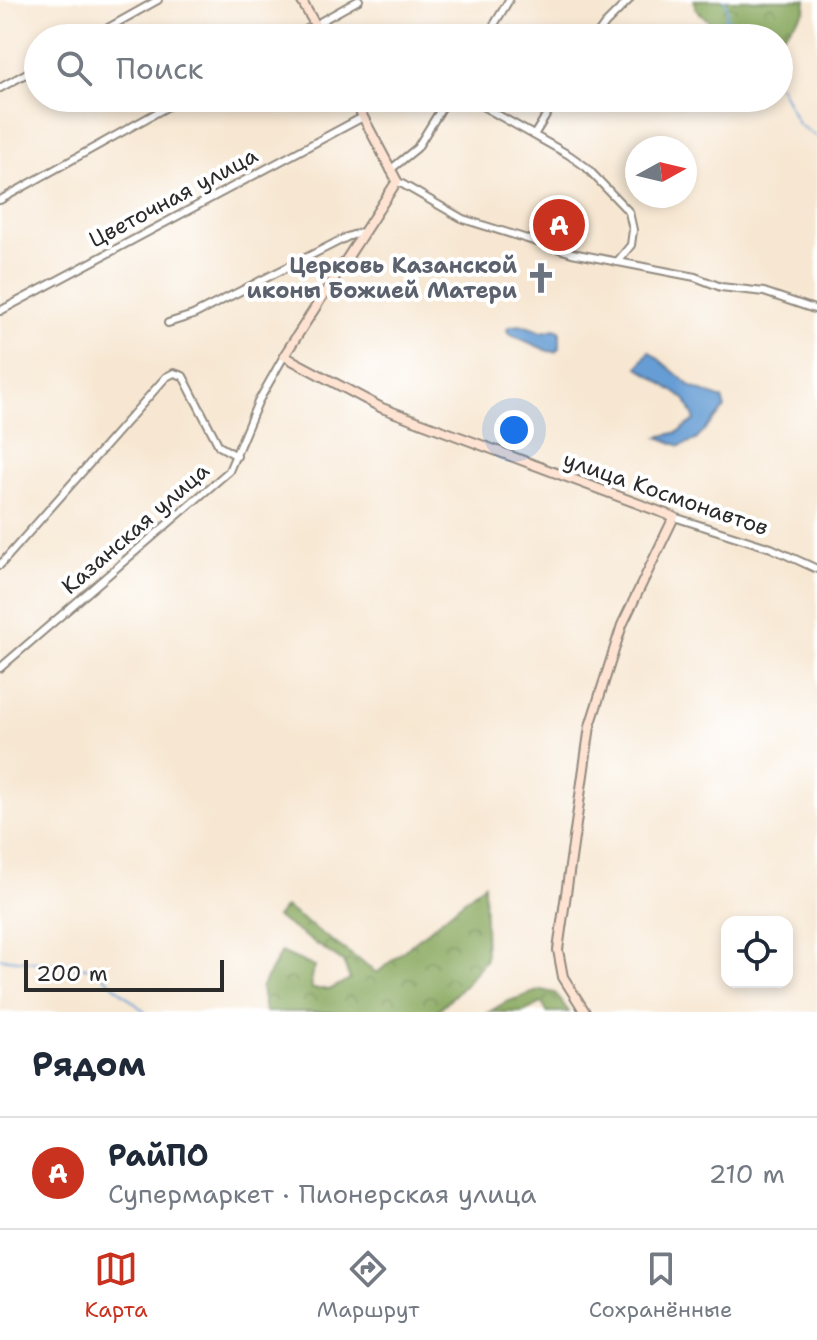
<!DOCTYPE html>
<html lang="ru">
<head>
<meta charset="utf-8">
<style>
	body { margin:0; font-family:"Shantell Sans",sans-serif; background:#f2f2f3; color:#1f2937 }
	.controls { position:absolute; right:24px; bottom:24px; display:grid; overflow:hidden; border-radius:16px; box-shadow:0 4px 12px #0003 }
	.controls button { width:72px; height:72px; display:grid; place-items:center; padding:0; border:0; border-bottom:2px solid #e0e1e3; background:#fff; color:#1f2937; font:40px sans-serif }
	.compass { position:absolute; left:625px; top:136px; width:72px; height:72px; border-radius:50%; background:#fff; box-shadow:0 4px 12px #0003; rotate:82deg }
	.scale { position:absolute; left:24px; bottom:20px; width:200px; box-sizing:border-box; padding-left:8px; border:4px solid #2b2b2b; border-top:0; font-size:22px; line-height:28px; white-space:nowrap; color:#2b2b2b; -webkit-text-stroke:6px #fff; paint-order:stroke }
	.you { position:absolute; left:514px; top:430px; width:28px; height:28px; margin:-20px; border:6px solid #fff; border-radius:50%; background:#1a73e8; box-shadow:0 0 0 12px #1a73e833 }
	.badge { display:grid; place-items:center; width:52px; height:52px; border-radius:50%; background:#c8321e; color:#fff; font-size:26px; font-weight:700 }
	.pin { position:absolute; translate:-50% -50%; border:4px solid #fff; box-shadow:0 2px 8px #0006 }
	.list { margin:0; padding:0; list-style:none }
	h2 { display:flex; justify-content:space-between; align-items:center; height:104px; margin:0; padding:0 32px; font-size:34px }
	h2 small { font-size:26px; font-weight:400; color:#747a83 }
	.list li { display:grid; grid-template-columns:52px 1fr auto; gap:24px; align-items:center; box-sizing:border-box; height:112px; padding:0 32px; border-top:2px solid #e0e1e3 }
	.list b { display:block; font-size:30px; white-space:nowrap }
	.list p { margin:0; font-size:26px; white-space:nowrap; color:#747a83 }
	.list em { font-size:26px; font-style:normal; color:#747a83 }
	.icon { flex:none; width:44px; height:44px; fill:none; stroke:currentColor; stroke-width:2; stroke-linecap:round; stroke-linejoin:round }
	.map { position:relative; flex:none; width:817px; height:1012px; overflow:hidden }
	.search { position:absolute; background:#fff; box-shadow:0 4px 12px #0003; left:24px; right:24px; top:24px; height:88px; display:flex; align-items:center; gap:20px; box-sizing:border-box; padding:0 28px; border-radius:44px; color:#747a83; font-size:30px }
	.sheet { height:216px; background:#fff }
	nav { display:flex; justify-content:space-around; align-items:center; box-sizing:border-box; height:112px; border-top:2px solid #e0e1e3; background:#fff; font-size:22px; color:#747a83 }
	nav a { display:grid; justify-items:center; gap:4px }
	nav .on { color:#c8321e }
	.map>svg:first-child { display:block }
	.forest { fill:url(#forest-crowns); stroke:#586842; stroke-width:2 }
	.water { fill:#669dd4; stroke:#486480; stroke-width:2 }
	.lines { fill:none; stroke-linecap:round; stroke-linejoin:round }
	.stream { stroke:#669dd4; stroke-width:2 }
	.street-casing { stroke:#91897e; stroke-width:10 }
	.secondary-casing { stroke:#91897e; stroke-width:12 }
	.street { stroke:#fff; stroke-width:6 }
	.secondary { stroke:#fee3d2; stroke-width:8 }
	.labels { text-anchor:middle; stroke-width:8; stroke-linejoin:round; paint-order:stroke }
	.street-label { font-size:22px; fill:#2b2b2b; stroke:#fff }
	.worship-label { font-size:22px; font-weight:bold; fill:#5b616d; stroke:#fff; text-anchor:end }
</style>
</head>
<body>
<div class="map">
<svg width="817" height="1012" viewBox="0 0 817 1012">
	<defs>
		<pattern id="forest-crowns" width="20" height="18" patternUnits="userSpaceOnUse" patternTransform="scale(2)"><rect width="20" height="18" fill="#85a65a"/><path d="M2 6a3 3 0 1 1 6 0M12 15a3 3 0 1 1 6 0" fill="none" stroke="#6d874b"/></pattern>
	</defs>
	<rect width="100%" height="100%" fill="#fff"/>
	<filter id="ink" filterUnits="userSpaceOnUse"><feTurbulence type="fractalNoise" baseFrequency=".0125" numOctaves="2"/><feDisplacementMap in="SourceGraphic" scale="16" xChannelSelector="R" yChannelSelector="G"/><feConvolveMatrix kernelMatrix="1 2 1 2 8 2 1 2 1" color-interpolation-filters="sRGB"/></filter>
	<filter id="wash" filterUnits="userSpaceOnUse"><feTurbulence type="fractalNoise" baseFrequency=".006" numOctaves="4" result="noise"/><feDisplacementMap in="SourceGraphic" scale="32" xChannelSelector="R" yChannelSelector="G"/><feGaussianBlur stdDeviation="1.8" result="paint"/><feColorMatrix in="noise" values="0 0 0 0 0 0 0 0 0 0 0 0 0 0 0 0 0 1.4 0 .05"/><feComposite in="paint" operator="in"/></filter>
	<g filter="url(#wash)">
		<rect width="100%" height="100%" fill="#f7e7d2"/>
		<g class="forest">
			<polygon points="694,0 806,0 805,11 779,39 727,38 696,9"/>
			<polygon points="484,884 486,959 464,986 436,1012 265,1012 261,988 281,952 315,967 311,976 312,989 331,989 350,979 343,962 276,917 285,907 377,973"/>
			<polygon points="541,990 555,993 569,1012 547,1012 542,1003 523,1012 489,1012 506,1002"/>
		</g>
		<g class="water">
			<polygon points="523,325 542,332 555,329 560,331 560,348 555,352 548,351 508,333 507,329 511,326"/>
			<polygon points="649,351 692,387 722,399 725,408 696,440 680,446 658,437 678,432 695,420 686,400 638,367"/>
		</g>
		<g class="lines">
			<g class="stream">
				<polyline points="725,0 728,12 725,18 746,25 757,38"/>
				<polyline points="779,85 798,124 817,137"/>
				<polyline points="0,958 95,969 145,1012"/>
			</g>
		</g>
	</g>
	<g filter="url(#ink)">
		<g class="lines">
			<defs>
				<g id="street">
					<polyline points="90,38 158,0"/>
					<polyline points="291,38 359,0"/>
					<polyline points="486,38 509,0"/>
					<polyline points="595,38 605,24 629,0"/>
					<polyline points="0,88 38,67"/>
					<polyline points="468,98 569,155 586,167 629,212 633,230 631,245 617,262"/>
					<polyline points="534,135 557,98"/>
					<polyline points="390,170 417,148 448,98"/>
					<polyline points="397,181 463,219 572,253 695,277 721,287 764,292 817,310"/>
					<polyline points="0,200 183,98"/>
					<polyline points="0,311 363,117"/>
					<polyline points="168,323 193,315 347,237 365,231"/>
					<polyline points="674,517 771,548 817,569"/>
					<polyline points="0,565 166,377 174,373 183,376 219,446 237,456"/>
					<polyline points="0,668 229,471 258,402 284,356"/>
				</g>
				<g id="secondary">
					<polyline points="301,0 323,38"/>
					<polyline points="353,98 397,181 284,356 382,408 674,517 622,625 590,726 558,950 563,977 585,1012"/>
				</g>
			</defs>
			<use href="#street" class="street-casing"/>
			<use href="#secondary" class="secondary-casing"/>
			<use href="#street" class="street"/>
			<use href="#secondary" class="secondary"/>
		</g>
	</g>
	<defs>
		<symbol id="church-bare" viewBox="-9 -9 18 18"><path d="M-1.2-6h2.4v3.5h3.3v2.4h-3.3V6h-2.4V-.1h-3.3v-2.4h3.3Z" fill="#6b7280" stroke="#fff" stroke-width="2.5" paint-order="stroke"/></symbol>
	</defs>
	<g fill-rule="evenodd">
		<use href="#church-bare" x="519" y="256" width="44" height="44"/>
	</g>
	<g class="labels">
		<g class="street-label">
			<text transform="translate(173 197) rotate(-28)" y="8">Цветочная улица</text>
			<text transform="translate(666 493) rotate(19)" y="8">улица Космонавтов</text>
			<text transform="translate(135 528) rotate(-41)" y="8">Казанская улица</text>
		</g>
		<g class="worship-label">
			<text x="517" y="273">Церковь Казанской<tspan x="517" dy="25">иконы Божией Матери</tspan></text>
		</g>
	</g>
</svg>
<div class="controls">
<button><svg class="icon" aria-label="locate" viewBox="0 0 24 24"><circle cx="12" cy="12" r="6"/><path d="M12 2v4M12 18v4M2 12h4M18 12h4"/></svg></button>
</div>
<svg class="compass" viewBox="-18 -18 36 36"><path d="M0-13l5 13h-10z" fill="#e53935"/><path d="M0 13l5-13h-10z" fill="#747a83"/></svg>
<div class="scale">200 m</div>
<div class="you"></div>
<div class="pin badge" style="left:559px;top:225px">A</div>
<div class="search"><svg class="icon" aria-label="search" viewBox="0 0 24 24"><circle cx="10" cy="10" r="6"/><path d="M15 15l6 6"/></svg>Поиск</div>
</div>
<section class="sheet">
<h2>Рядом<small></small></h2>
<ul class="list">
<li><span class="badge">A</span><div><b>РайПО</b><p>Супермаркет · Пионерская улица</p></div><em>210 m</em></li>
</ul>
</section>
<nav>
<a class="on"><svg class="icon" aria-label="map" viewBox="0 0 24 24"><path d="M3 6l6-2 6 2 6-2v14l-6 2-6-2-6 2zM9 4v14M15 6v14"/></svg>Карта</a>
<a><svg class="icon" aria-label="directions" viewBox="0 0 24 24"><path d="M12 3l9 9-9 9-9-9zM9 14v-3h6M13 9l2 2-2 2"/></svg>Маршрут</a>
<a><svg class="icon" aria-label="saved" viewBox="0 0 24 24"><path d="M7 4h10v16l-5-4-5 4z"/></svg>Сохранённые</a>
</nav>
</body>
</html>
